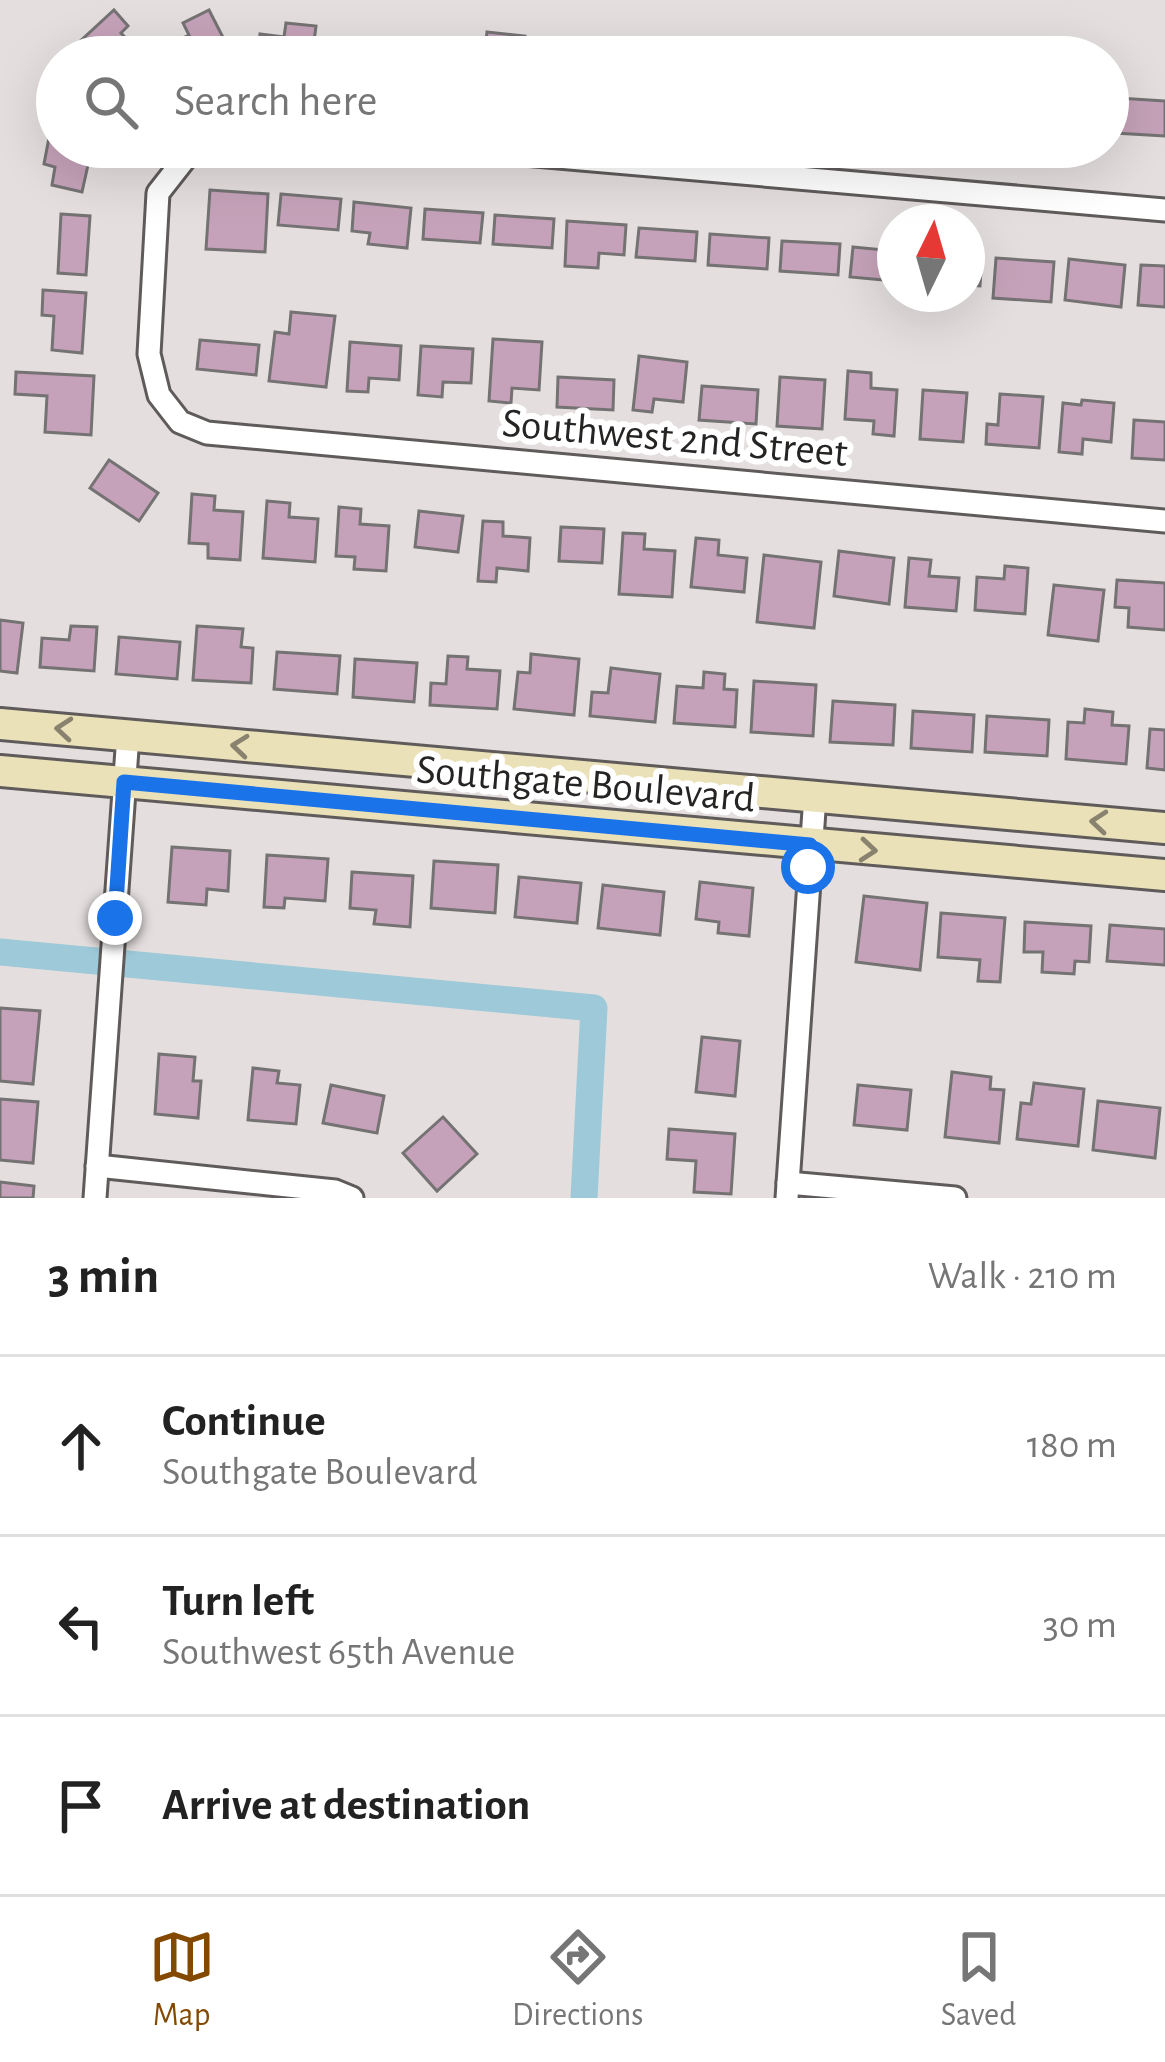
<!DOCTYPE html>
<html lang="en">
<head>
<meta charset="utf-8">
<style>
	body { margin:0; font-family:"Alegreya Sans",sans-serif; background:#f6f6f6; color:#222 }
	.compass { position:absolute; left:877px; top:204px; width:108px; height:108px; border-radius:50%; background:#fff; box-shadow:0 12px 48px #0002; rotate:5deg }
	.stop { position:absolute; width:36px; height:36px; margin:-27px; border:9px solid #1a73e8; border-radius:50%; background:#fff }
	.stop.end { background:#1a73e8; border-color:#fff; box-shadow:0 3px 12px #0008 }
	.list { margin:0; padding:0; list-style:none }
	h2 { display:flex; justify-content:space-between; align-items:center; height:156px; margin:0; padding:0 48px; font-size:51px }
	h2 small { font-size:39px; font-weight:400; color:#767676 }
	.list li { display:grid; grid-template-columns:78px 1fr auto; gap:36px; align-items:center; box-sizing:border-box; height:180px; padding:0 48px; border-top:3px solid #e0e0e0 }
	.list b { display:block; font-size:45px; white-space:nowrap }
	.list p { margin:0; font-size:39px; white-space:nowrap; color:#767676 }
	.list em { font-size:39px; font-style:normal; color:#767676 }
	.icon { flex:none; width:66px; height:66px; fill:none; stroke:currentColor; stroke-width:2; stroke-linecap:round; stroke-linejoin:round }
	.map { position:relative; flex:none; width:1165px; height:1198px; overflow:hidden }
	.search { position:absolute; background:#fff; box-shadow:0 12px 48px #0002; left:36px; right:36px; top:36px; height:132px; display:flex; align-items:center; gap:30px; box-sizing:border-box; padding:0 42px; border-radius:66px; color:#767676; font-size:45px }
	.sheet { height:696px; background:#fff }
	nav { display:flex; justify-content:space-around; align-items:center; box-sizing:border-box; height:168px; border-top:3px solid #e0e0e0; background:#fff; font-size:33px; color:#767676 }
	nav a { display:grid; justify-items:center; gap:6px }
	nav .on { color:#844900 }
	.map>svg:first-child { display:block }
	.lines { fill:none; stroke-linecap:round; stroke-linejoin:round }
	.canal { stroke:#9dc9d8; stroke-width:27 }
	.building { fill:#c5a2b9; stroke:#757274; stroke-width:3 }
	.minor-casing { stroke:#5f5b5a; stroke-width:27 }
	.secondary-casing { stroke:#5f5b5a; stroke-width:36 }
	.minor { stroke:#fff; stroke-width:21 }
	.secondary { stroke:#ebe1b8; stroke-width:30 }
	.oneway { stroke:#88826e }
	.route { stroke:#1a73e8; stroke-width:15 }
	.labels { text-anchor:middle; stroke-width:12; stroke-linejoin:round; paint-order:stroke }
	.street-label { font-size:42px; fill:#262423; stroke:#fff }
</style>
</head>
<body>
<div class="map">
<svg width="1165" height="1198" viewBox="0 0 1165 1198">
	<rect width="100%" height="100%" fill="#e4dfde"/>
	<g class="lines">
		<polyline class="canal" points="0,952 594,1008 584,1198"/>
	</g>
	<g class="building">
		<polygon points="114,10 128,26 121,33 137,50 130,57 63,57"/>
		<polygon points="209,10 231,53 169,57 164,47 189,35 183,23"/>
		<polygon points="286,23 316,26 312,57 258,57 260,34 284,37"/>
		<polygon points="487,32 525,36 523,57 484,57"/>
		<polygon points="559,39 597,43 596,57 557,57"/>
		<polygon points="332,41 390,47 389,57 331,57"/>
		<polygon points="404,45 460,49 459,57 403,57"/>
		<polygon points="628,45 668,48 668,57 627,57"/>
		<polygon points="789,45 814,47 814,57 788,57"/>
		<polygon points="702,49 742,53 742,57 701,57"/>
		<polygon points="1118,98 1165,101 1165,136 1115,133"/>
		<polygon points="51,127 57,128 57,147 92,147 82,192 52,185 55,167 44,164"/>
		<polygon points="210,190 268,194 265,252 206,249"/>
		<polygon points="281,194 341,199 338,230 278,225"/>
		<polygon points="354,202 411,208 407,248 368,244 370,233 352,231"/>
		<polygon points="425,209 483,213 480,243 423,239"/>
		<polygon points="61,214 90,216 86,275 58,273"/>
		<polygon points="495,215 554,219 552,248 493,244"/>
		<polygon points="567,221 626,225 624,255 599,253 598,268 565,266"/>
		<polygon points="639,228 697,232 695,261 636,257"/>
		<polygon points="710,234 769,238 767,269 708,265"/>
		<polygon points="782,241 840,244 838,275 780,271"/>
		<polygon points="853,247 895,251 895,281 850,277"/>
		<polygon points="967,255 982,256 980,286 967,285"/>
		<polygon points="996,258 1054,262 1051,302 993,298"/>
		<polygon points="1069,259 1125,265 1121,307 1065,300"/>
		<polygon points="1141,265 1165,266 1165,307 1138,305"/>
		<polygon points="43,290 86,293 82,353 52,350 54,316 42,315"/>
		<polygon points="291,312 335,316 326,387 269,381 275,332 289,334"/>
		<polygon points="493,339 542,342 539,390 512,388 511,403 489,401"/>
		<polygon points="200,340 259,345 256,375 197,369"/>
		<polygon points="350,342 401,346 399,380 369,378 368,392 347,391"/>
		<polygon points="421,346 473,349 471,383 443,382 442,397 418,395"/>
		<polygon points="639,356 687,362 683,402 654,399 652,412 633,410"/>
		<polygon points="848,371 871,373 871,388 897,390 894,436 873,434 874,421 845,419"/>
		<polygon points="16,372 94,376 91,435 45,432 47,396 15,394"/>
		<polygon points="558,377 614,380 613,410 557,407"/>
		<polygon points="780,377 825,380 822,429 777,426"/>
		<polygon points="702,386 758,390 756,424 699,420"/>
		<polygon points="923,390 967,393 963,442 920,439"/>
		<polygon points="1000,394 1043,397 1039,448 986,444 987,424 998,425"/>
		<polygon points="1082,400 1114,403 1111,442 1083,439 1082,454 1059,452 1063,403 1081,405"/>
		<polygon points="1134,420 1165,422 1165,460 1132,458"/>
		<polygon points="109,460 158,493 139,521 90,488"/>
		<polygon points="192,494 215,496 214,510 243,512 240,560 208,558 208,544 189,543"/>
		<polygon points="267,501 290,503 289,517 318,519 315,562 263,558"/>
		<polygon points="339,507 361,509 360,524 389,526 386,571 354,569 355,557 336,556"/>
		<polygon points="419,511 463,516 458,552 415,547"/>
		<polygon points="483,521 503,522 503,536 530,538 528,571 497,568 496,582 478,581"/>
		<polygon points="561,527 604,529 602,563 559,561"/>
		<polygon points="623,533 645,534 644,549 675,551 672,597 619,594"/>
		<polygon points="696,538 719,540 718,555 747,558 744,592 691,587"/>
		<polygon points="839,551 894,558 889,604 834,596"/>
		<polygon points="764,555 821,562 814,628 757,622"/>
		<polygon points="909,558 931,560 929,576 959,578 956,611 905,607"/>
		<polygon points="1005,566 1028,568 1025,614 975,610 977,577 1004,579"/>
		<polygon points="1117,580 1165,583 1165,630 1128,627 1129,608 1115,607"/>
		<polygon points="1054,585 1104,590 1098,641 1048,635"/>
		<polygon points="0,620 23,623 17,673 0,671"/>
		<polygon points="71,626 97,627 94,671 40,667 42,638 69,640"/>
		<polygon points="197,626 243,629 241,647 253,648 251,683 193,680"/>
		<polygon points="119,637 180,642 177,679 116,674"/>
		<polygon points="277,652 340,656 337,694 274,689"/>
		<polygon points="531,654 579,659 574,715 514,709 518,672 530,673"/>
		<polygon points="448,656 468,657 467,669 500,671 497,709 430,705 431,683 446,684"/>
		<polygon points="355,659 417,663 414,702 353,697"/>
		<polygon points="611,668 660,674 655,722 590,716 592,692 608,693"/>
		<polygon points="704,672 725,674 724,689 737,690 735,727 674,723 677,686 703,688"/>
		<polygon points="754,681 816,685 813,736 751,732"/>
		<polygon points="833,701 895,705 893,745 830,742"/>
		<polygon points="1085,709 1113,712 1112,725 1129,726 1126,764 1066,759 1068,722 1084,723"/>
		<polygon points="913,711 974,715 972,752 911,748"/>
		<polygon points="987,716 1049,720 1047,756 985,752"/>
		<polygon points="1150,729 1165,730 1165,770 1147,768"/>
		<polygon points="172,847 230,851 228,891 207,889 206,905 168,902"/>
		<polygon points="267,855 328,859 325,901 285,898 284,908 264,907"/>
		<polygon points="434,861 498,865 495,913 431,908"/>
		<polygon points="352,872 413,876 410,927 374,924 376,910 350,908"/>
		<polygon points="519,877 581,883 577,923 515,917"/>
		<polygon points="700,882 753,888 749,936 718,933 719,922 696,919"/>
		<polygon points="603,885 664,892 660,935 598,928"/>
		<polygon points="864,896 927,903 920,970 856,962"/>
		<polygon points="941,913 1005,918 1000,982 978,981 980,960 938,957"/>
		<polygon points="1025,922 1091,926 1089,962 1075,961 1074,974 1042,972 1043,952 1024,952"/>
		<polygon points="1110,925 1165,929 1165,965 1107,961"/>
		<polygon points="0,1008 40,1011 33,1084 0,1081"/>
		<polygon points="702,1037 740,1041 735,1096 696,1092"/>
		<polygon points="159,1054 195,1057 193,1081 201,1081 198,1118 155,1114"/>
		<polygon points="253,1068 279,1071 277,1083 300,1085 296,1124 248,1120"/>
		<polygon points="952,1072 991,1077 990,1089 1004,1090 999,1143 945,1137"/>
		<polygon points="1034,1083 1084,1089 1078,1146 1017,1139 1021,1103 1031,1104"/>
		<polygon points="331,1085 384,1096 377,1133 323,1123"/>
		<polygon points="858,1085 911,1090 907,1130 854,1125"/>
		<polygon points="0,1099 38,1102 33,1163 0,1160"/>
		<polygon points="1098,1101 1160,1108 1155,1158 1093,1150"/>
		<polygon points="443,1117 477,1154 437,1191 403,1153"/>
		<polygon points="669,1129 735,1134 731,1194 694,1192 696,1161 667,1159"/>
		<polygon points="0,1182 34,1186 33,1198 0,1198"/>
	</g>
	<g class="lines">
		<defs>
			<g id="minor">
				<polyline points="194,147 158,193 149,354 159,395 180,422 207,433 1165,521"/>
				<polyline points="443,147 1165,210"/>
				<polyline points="97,1166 335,1191 352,1198"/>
				<polyline points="788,1183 955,1198"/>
				<polyline points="95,1198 128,735"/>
				<polyline points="787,1198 815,796"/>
			</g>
			<g id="secondary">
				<polyline points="0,724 1165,828"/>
				<polyline points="0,771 1165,875"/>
			</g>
		</defs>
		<use href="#minor" class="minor-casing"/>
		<use href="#secondary" class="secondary-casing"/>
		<use href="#minor" class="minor"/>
		<use href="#secondary" class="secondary"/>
	</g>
	<defs><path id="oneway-chevron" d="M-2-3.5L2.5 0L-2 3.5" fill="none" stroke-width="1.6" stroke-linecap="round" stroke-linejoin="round" transform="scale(3)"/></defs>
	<g class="oneway">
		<use href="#oneway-chevron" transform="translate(64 729) rotate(-175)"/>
		<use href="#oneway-chevron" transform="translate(240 746) rotate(-174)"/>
		<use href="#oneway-chevron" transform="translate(1099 822) rotate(-175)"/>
		<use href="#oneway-chevron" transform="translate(868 850) rotate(5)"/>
	</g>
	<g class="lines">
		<polyline class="route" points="115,918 124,782 810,845 808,867"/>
	</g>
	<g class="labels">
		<g class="street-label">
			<text transform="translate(675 436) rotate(5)" y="15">Southwest 2nd Street</text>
			<text transform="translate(586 782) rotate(5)" y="15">Southgate Boulevard</text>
		</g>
	</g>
</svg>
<svg class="compass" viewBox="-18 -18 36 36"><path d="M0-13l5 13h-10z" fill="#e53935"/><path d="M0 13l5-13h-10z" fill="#767676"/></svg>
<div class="stop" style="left:808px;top:867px"></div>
<div class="stop end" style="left:115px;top:918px"></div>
<div class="search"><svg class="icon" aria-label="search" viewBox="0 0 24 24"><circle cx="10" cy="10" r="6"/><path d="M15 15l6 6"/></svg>Search here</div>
</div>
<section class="sheet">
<h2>3 min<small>Walk · 210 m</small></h2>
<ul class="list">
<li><svg class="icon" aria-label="ahead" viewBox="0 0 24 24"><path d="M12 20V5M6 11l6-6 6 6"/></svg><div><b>Continue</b><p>Southgate Boulevard</p></div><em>180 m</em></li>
<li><svg class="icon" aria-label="left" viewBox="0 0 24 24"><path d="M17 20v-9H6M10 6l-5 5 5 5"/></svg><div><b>Turn left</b><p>Southwest 65th Avenue</p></div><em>30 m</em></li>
<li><svg class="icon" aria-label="arrive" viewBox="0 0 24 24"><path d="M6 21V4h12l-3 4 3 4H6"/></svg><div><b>Arrive at destination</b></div></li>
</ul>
</section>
<nav>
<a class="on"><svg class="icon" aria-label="map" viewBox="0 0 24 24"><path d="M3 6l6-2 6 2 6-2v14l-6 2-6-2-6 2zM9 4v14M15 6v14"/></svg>Map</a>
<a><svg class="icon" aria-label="directions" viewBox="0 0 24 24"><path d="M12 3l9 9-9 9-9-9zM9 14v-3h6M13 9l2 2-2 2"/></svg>Directions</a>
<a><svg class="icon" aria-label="saved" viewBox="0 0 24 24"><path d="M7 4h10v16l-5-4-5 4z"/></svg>Saved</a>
</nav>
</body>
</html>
